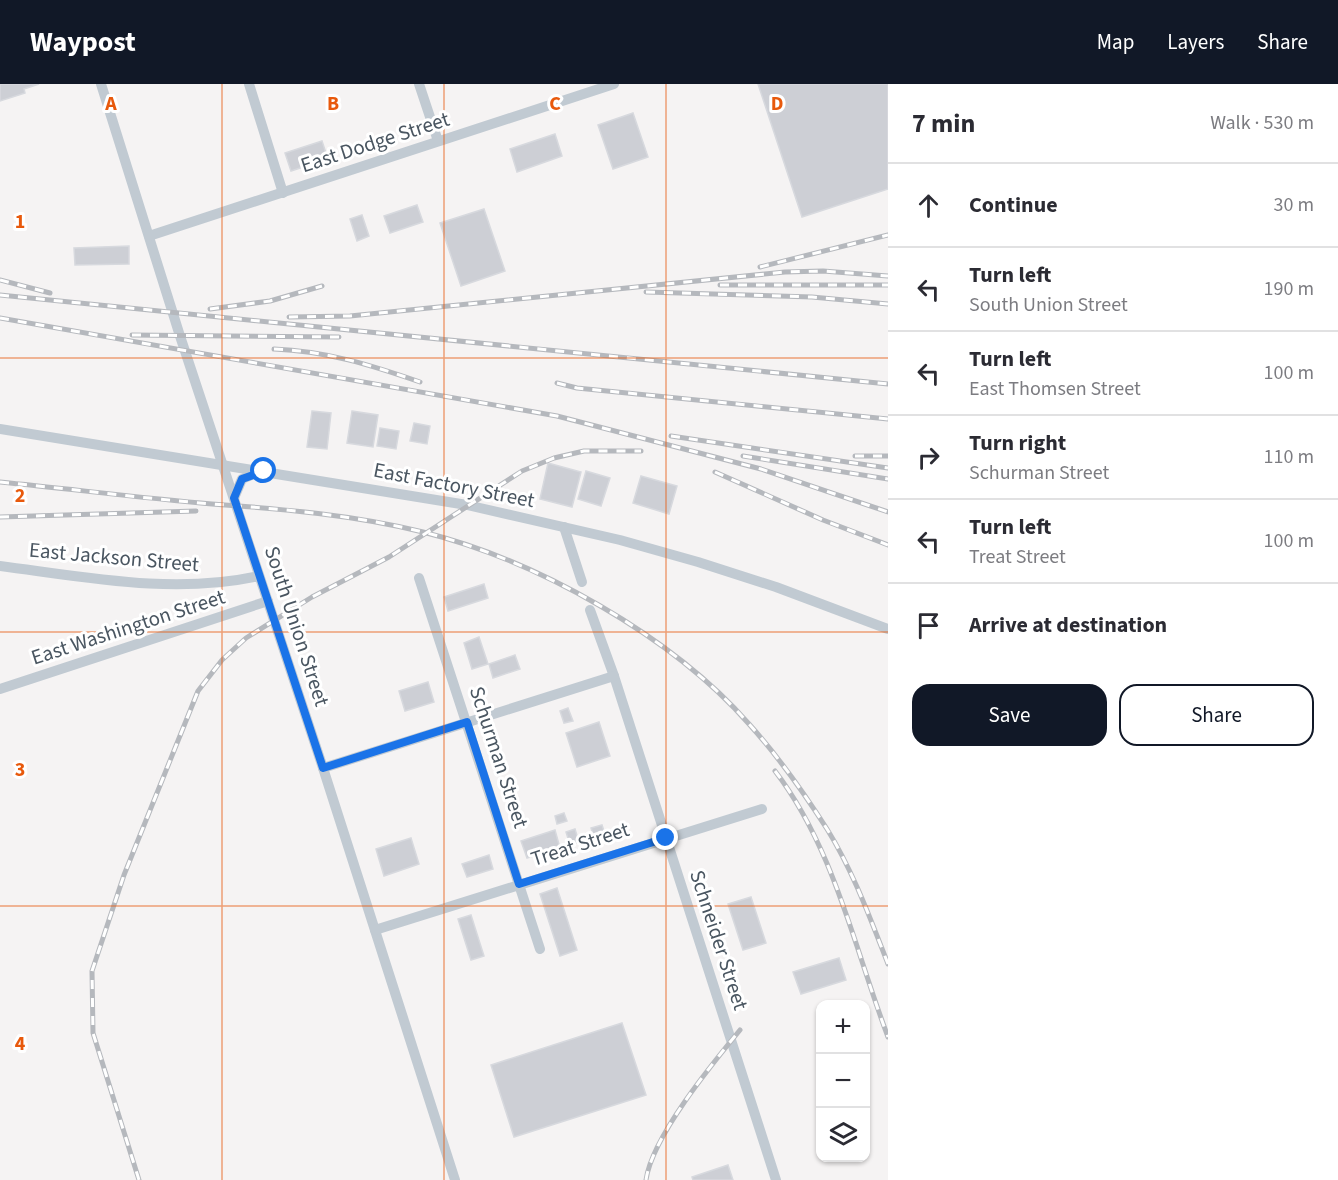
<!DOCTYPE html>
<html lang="en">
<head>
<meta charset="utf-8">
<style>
	body { margin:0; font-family:"Source Sans 3",sans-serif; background:#f2f2f3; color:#2b2b33 }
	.controls { position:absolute; right:18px; bottom:18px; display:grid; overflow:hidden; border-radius:12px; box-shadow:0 2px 4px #0004 }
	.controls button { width:54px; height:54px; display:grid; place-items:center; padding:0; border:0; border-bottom:2px solid #e1e1e2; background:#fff; color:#2b2b33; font:30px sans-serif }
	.stop { position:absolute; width:18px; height:18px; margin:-14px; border:4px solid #1a73e8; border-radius:50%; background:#fff }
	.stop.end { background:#1a73e8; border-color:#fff; box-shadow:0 2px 6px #0008 }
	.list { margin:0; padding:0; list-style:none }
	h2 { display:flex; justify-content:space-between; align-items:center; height:78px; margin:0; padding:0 24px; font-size:26px }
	h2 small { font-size:20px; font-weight:400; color:#7c7c81 }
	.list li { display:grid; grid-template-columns:39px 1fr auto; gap:18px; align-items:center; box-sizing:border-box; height:84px; padding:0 24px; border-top:2px solid #e1e1e2 }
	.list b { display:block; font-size:22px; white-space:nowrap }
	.list p { margin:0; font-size:20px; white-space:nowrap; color:#7c7c81 }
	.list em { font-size:20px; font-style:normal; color:#7c7c81 }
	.actions { display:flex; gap:12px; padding:18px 24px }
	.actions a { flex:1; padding:14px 0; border:2px solid #111827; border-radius:18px; text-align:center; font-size:21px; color:#111827 }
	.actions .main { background:#111827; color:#fff }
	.icon { flex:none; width:33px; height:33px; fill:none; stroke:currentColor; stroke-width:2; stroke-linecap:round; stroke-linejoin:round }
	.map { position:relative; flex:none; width:888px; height:1096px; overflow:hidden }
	header { display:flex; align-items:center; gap:36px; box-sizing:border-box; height:84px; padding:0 30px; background:#111827; color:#fff }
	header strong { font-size:28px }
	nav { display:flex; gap:33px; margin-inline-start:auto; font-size:21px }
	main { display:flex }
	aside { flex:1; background:#fff }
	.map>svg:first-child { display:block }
	.building { fill:#cdcfd5; stroke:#d7d9de; stroke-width:1.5 }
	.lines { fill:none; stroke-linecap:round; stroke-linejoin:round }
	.minor { stroke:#c1cad2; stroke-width:10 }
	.rail-casing { stroke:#b5b8bd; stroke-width:5 }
	.rail { stroke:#fff; stroke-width:3; stroke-dasharray:9; stroke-linecap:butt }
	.route { stroke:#1a73e8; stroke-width:8 }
	.grid { fill:none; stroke:#e8590c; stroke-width:1.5; stroke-opacity:0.55 }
	.labels { text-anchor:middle; stroke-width:6; stroke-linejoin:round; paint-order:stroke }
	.street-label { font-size:21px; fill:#4a5661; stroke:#fff }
	.grid-label { font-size:20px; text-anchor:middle; font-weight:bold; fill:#e8590c; stroke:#fff; stroke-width:6; stroke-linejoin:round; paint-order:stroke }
</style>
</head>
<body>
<header>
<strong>Waypost</strong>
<nav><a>Map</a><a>Layers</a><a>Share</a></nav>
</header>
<main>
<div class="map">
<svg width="888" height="1096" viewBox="0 0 888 1096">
	<rect width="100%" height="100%" fill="#f5f3f3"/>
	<g class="building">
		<polygon points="0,0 39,0 24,5 25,9 0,17"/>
		<polygon points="758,0 888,0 888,105 802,133"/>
		<polygon points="633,29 648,73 613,85 598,41"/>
		<polygon points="555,50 562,72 517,88 510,65"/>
		<polygon points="322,57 328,75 291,87 285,69"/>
		<polygon points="417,121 423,138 390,149 384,132"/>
		<polygon points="484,125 505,187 461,202 440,139"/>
		<polygon points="362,131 369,152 357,157 350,135"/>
		<polygon points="129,162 129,180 75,181 74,164"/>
		<polygon points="312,327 331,329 327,365 307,363"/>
		<polygon points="352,327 378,331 373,363 347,359"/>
		<polygon points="414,339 430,342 427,360 410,357"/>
		<polygon points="380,344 399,347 396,365 377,362"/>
		<polygon points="548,379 581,388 572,423 540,415"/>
		<polygon points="586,387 610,394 601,422 578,415"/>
		<polygon points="641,392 677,402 669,430 633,419"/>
		<polygon points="484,500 488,514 448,527 444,513"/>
		<polygon points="479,553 488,580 472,585 464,559"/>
		<polygon points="515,571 520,585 493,594 489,580"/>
		<polygon points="428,598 434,618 405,627 399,607"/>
		<polygon points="568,624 573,637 564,639 560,627"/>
		<polygon points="599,638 610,672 577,683 566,649"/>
		<polygon points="564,729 567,737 557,740 555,732"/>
		<polygon points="602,741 606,753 595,756 591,744"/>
		<polygon points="575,745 579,758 570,761 566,748"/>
		<polygon points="555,746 560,764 527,774 521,757"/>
		<polygon points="411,754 419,780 384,792 376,765"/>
		<polygon points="489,771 493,785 467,793 462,780"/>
		<polygon points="557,804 577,866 560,872 540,810"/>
		<polygon points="751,813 766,859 743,866 728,820"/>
		<polygon points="471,831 484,872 471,876 458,835"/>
		<polygon points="839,874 846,896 801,910 793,888"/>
		<polygon points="622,939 646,1011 514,1053 491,981"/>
		<polygon points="728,1081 733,1096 693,1096 692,1093"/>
	</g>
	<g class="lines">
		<g class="minor">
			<polyline points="101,0 180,252 323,684 455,1096"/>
			<polyline points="249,0 283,109"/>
			<polyline points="419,0 438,57"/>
			<polyline points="149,152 614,0"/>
			<polyline points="0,345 467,421 620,456 698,478 776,503 888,545"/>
			<polyline points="234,414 242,395 261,387"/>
			<polyline points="564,443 582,498"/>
			<path d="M 0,482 C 85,493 174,511 259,492"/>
			<polyline points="419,494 540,865"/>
			<polyline points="590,526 614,592 776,1096"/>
			<polyline points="0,605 268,517"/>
			<polyline points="323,684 614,592"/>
			<polyline points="375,846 762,725"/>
		</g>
		<defs>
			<g id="rail">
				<polyline points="760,183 888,151"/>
				<polyline points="0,196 50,209"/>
				<polyline points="720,201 888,201"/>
				<polyline points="646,208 812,213 888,220"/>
				<polyline points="0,211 888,300"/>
				<polyline points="210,225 270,217 322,202"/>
				<polyline points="289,233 350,232 785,188 823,187 888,192"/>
				<polyline points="0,234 557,332 761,385 888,428"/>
				<polyline points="132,251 339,253"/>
				<path d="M 274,265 C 326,267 371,281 420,298"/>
				<polyline points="557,299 577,304 888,335"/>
				<polyline points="671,352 888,384"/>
				<polyline points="743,372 888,395"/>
				<polyline points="855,372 888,372"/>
				<polyline points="715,388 823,436 888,461"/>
				<path d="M 0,398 C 71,405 141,414 212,420 C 283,425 354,431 423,448 C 536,476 672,552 749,640 C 778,672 804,709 827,745 C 853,787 870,834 888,880"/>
				<polyline points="0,433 196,427"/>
				<path d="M 775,687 C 834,764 854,863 888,953"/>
				<polyline points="139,1096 93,949 92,887 124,791 198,607 222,576 246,554 312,513 389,473 522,387 554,374 584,367 641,367"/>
				<path d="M 646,1096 C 652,1053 712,980 740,946"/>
			</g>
		</defs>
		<use href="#rail" class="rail-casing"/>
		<use href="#rail" class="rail"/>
	</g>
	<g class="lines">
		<polyline class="route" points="264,387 242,395 234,414 323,684 467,638 519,800 666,754"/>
	</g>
	<path class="grid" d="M 222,0 L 222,1096M 444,0 L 444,1096M 666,0 L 666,1096M 0,274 L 888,274M 0,548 L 888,548M 0,822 L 888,822"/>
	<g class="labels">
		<g class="street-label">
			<text transform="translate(375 58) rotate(-18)" y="7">East Dodge Street</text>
			<text transform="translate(454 401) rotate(11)" y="7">East Factory Street</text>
			<text transform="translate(114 473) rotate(5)" y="7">East Jackson Street</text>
			<text transform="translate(297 542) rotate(72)" y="7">South Union Street</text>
			<text transform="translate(128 543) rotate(-18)" y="7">East Washington Street</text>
			<text transform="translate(499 673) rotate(72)" y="7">Schurman Street</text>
			<text transform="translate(580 760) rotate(-18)" y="7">Treat Street</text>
			<text transform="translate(719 856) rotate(72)" y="7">Schneider Street</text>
		</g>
	</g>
	<g class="grid-label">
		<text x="111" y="26">A</text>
		<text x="333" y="26">B</text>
		<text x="555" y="26">C</text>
		<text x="777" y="26">D</text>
		<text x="20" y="144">1</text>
		<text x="20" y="418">2</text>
		<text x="20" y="692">3</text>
		<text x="20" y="966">4</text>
	</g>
</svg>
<div class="controls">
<button>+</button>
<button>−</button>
<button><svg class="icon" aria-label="layers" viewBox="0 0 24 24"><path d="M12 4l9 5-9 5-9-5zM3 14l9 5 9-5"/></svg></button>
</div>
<div class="stop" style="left:264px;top:387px"></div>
<div class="stop end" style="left:666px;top:754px"></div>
</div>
<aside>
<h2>7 min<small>Walk · 530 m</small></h2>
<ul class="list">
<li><svg class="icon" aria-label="ahead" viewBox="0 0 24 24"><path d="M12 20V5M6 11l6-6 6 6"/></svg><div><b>Continue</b></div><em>30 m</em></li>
<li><svg class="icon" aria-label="left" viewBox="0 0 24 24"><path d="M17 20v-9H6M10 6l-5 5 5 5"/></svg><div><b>Turn left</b><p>South Union Street</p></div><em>190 m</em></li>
<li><svg class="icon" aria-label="left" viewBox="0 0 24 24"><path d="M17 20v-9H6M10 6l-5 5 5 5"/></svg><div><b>Turn left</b><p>East Thomsen Street</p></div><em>100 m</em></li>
<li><svg class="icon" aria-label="right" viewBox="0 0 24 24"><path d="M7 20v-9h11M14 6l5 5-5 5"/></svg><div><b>Turn right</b><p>Schurman Street</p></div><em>110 m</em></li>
<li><svg class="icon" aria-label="left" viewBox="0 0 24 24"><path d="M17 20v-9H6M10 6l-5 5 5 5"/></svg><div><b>Turn left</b><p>Treat Street</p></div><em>100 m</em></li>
<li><svg class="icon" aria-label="arrive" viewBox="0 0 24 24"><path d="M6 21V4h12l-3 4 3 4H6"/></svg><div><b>Arrive at destination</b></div></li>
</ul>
<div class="actions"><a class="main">Save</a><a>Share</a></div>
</aside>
</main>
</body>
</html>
